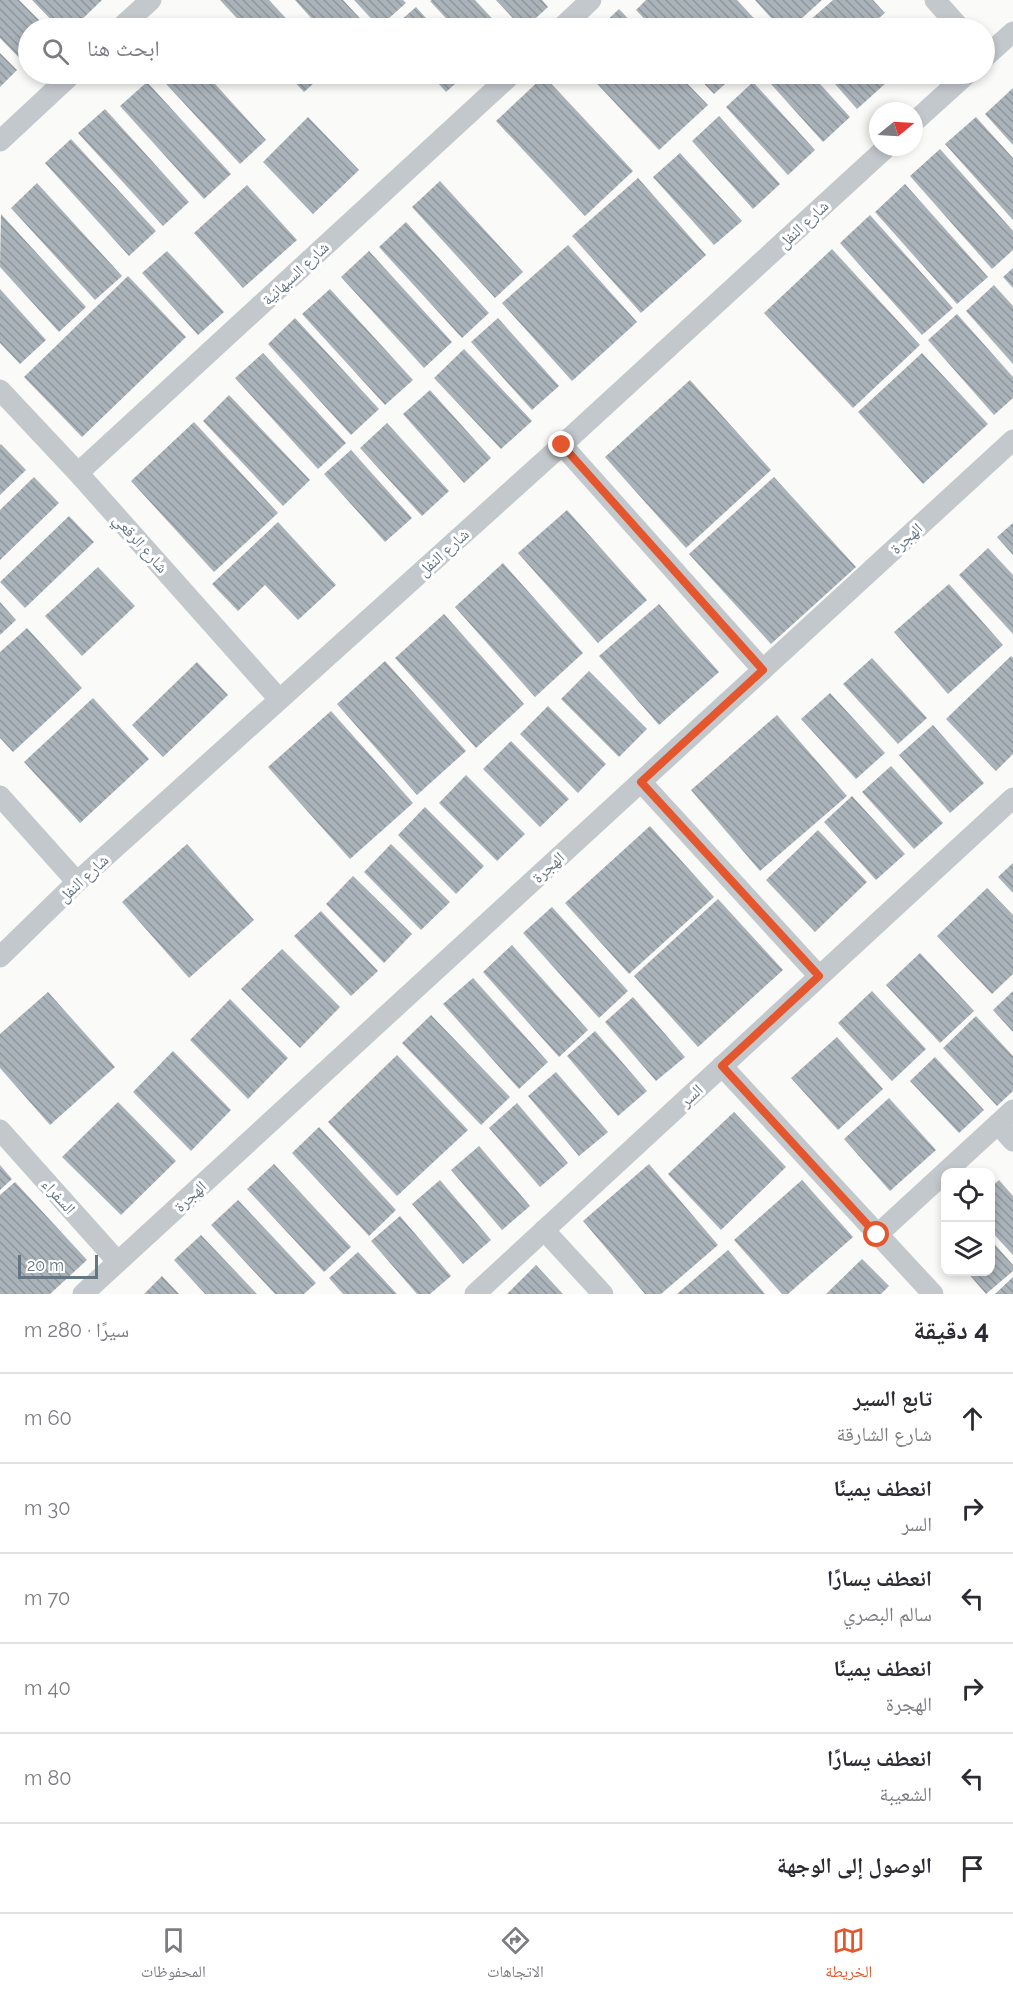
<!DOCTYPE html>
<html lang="ar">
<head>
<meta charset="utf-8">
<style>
	body { margin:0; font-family:Raleway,"Noto Naskh Arabic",sans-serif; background:#f7f7f7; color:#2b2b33; direction:rtl }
	.controls { position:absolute; right:18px; bottom:18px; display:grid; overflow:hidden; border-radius:12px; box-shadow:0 3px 9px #0003 }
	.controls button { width:54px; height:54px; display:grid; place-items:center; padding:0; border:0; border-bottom:2px solid #e1e1e2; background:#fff; color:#2b2b33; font:30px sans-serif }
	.compass { position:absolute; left:869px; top:102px; width:54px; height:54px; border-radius:50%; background:#fff; box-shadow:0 3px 9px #0003; rotate:72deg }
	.scale { position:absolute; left:18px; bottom:15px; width:80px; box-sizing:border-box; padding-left:6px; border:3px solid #657683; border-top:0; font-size:16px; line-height:21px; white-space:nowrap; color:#657683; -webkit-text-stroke:4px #fff; paint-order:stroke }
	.stop { position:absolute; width:18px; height:18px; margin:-14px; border:4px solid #e4572e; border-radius:50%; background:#fff }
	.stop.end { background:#e4572e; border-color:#fff; box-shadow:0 2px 6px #0008 }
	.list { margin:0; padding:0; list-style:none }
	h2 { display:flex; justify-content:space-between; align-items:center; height:78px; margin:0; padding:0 24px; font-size:26px }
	h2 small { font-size:20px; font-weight:400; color:#7c7c81 }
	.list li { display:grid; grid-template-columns:39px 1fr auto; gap:18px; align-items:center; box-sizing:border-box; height:90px; padding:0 24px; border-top:2px solid #e1e1e2 }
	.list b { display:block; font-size:22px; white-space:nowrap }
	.list p { margin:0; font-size:20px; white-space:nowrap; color:#7c7c81 }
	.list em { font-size:20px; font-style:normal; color:#7c7c81 }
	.icon { flex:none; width:33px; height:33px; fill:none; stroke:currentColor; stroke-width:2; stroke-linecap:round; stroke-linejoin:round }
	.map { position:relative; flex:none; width:1013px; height:1294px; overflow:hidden; direction:ltr }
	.search { position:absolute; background:#fff; box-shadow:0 3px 9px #0003; left:18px; right:18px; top:18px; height:66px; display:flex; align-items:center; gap:15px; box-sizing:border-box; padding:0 21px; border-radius:33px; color:#7c7c81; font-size:22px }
	.sheet { height:618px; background:#fff }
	nav { display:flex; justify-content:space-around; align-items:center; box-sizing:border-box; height:84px; border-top:2px solid #e1e1e2; background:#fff; font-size:16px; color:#7c7c81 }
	nav a { display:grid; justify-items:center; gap:3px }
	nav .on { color:#e4572e }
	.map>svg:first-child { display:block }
	.building { fill:url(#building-back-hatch) }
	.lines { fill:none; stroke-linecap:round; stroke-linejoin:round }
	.street { stroke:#c3c8cc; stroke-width:21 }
	.route { stroke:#e4572e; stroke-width:8 }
	.labels { text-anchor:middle; stroke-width:6; stroke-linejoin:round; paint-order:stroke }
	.street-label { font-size:16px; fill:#657683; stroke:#fff }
</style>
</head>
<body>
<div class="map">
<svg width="1013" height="1294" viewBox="0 0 1013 1294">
	<defs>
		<pattern id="building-back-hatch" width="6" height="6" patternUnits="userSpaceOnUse" patternTransform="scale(1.5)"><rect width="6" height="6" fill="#aab3b9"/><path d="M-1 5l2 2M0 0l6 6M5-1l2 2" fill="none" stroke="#8e969c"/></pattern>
	</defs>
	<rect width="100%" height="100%" fill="#fafaf8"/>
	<g class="building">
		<polygon points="0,0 19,0 47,28 28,28 28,67 0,38"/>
		<polygon points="32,0 102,0 73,28 59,28"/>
		<polygon points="220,0 269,0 295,28 246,28"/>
		<polygon points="295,0 343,0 369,28 320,28"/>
		<polygon points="354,0 403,0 406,3 379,27"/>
		<polygon points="432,0 475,0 501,28 455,28 430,1"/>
		<polygon points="496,0 542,0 548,7 525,28 522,28"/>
		<polygon points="646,0 737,0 763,28 653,28 636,10"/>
		<polygon points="755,0 822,0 791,28 780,28"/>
		<polygon points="833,0 873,0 885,13 867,28 801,28"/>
		<polygon points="416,7 435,28 392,28"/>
		<polygon points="619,9 637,28 599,28"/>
		<polygon points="0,53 17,70 0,87"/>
		<polygon points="157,74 206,74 266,140 240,164"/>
		<polygon points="287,74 324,74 304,92"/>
		<polygon points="430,74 466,74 446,92"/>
		<polygon points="588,74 678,74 708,105 659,150"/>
		<polygon points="695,74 736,74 714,94"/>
		<polygon points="762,74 811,74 850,117 823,142"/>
		<polygon points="830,74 896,74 857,109 828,76"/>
		<polygon points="544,76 633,171 585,216 496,121"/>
		<polygon points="147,82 231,174 204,199 120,106"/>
		<polygon points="753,82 815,150 788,175 726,107"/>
		<polygon points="1013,88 1013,145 985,114"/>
		<polygon points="105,109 189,202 163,226 78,133"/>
		<polygon points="719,116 780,184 753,209 692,141"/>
		<polygon points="308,117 359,170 313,214 263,162"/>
		<polygon points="976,117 1013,158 1013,220 945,144"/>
		<polygon points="71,139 156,231 129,256 45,163"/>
		<polygon points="940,149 1013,231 1013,250 992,269 910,176"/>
		<polygon points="680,153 742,221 714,245 653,177"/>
		<polygon points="638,178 706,255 641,313 572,236"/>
		<polygon points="440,181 523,272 495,298 412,207"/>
		<polygon points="37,183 122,276 95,300 11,208"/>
		<polygon points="905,184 988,277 957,304 875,212"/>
		<polygon points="247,185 297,240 243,288 194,233"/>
		<polygon points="1,214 86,307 59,332 0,267"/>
		<polygon points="870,215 953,308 922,335 840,243"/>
		<polygon points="406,222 489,313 462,338 379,247"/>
		<polygon points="568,245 637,322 572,381 502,303"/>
		<polygon points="832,249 920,345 853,408 764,313"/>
		<polygon points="167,251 224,312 198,335 142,273"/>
		<polygon points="369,251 452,342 424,368 341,277"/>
		<polygon points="1013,268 1013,288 1003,277"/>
		<polygon points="128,276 186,337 82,437 24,377"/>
		<polygon points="994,285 1013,306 1013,364 966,311"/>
		<polygon points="0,289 46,340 20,364 0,343"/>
		<polygon points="330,289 413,380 385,405 302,314"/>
		<polygon points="957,314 1013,377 1013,398 994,415 928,340"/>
		<polygon points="295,318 379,409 351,435 268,344"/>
		<polygon points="498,318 559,386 532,410 471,342"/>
		<polygon points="464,349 532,421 501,449 434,378"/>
		<polygon points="263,353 346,443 318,469 235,378"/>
		<polygon points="922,353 988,424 923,484 858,412"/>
		<polygon points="690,380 771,470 686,548 605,457"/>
		<polygon points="430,390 491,458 464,483 403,414"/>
		<polygon points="229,395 310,480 283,506 203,421"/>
		<polygon points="194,422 278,513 214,572 131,481"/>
		<polygon points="387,423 449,491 422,516 360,448"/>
		<polygon points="1,444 26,470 0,495 0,445"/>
		<polygon points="351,450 412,518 385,542 324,474"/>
		<polygon points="34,477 59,503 0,560 0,510"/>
		<polygon points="774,477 856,567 771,644 689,554"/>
		<polygon points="567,510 647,600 598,643 518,553"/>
		<polygon points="69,516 94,542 25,608 0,582"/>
		<polygon points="278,522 336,585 298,620 265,585 238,611 212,584"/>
		<polygon points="1013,523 1013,555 997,537"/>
		<polygon points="988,548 1013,575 1013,634 959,575"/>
		<polygon points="503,563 583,653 535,697 455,607"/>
		<polygon points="98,567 135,606 82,656 45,616"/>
		<polygon points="949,584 1003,645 948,694 894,632"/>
		<polygon points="0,602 16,620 0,635"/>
		<polygon points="659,604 719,672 659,725 599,656"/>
		<polygon points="444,614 524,704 476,748 395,658"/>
		<polygon points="27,628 82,688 13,752 0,738 0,652"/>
		<polygon points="1011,656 1013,658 1013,754 996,771 946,719"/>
		<polygon points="872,658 927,718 898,744 843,684"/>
		<polygon points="385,661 466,751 417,795 337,704"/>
		<polygon points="197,662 228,695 163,757 132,725"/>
		<polygon points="589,671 647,729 619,757 561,699"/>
		<polygon points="830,693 885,753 856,779 801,719"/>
		<polygon points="93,698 149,759 80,823 24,762"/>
		<polygon points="548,706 606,764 578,793 520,734"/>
		<polygon points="331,711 413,803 350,859 268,767"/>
		<polygon points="777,715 847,796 760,871 691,790"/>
		<polygon points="933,725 984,783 950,813 899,755"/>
		<polygon points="511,741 569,799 540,827 483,769"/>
		<polygon points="891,766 943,823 914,849 862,792"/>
		<polygon points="466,775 525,834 497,861 439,803"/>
		<polygon points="852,796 905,854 876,880 824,822"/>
		<polygon points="425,807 484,866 456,894 398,835"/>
		<polygon points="650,826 714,897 629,974 565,903"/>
		<polygon points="818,830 867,882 815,932 766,880"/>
		<polygon points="187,844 254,920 189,978 122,902"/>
		<polygon points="391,844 450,902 421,930 364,872"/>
		<polygon points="1013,863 1013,893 998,877"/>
		<polygon points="353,876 412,934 384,963 326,904"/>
		<polygon points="987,888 1013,915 1013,974 992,994 937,936"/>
		<polygon points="718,899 783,970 698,1047 634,976"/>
		<polygon points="552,907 628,991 599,1018 523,933"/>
		<polygon points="321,911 378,971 351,996 294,936"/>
		<polygon points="512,945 588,1030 559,1057 483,972"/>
		<polygon points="282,949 340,1007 300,1048 241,989"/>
		<polygon points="920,953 974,1011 940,1043 886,985"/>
		<polygon points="473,978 548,1062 519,1089 443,1004"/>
		<polygon points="872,991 926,1049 892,1081 838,1023"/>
		<polygon points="1013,991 1013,1032 993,1010"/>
		<polygon points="48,992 115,1067 50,1125 0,1068 0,1034"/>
		<polygon points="633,997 685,1057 656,1081 605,1022"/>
		<polygon points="230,999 288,1058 248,1099 190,1040"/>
		<polygon points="431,1015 510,1097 481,1125 402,1043"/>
		<polygon points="976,1016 1013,1056 1013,1091 997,1106 943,1048"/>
		<polygon points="595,1031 647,1091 618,1116 567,1056"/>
		<polygon points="837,1037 883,1089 838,1130 791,1078"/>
		<polygon points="173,1051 231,1110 191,1151 133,1092"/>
		<polygon points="397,1055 468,1130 397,1196 328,1122"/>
		<polygon points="935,1057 984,1110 959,1133 910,1081"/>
		<polygon points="556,1072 608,1132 579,1156 528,1096"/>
		<polygon points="889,1098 936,1150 890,1191 844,1139"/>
		<polygon points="118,1102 176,1161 121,1215 62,1157"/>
		<polygon points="517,1103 568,1163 540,1187 489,1128"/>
		<polygon points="734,1112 786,1167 721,1230 668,1174"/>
		<polygon points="319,1127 396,1210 369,1236 292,1153"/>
		<polygon points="479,1146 530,1206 502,1230 451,1170"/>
		<polygon points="274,1164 351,1247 324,1272 247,1189"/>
		<polygon points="649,1164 718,1245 661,1294 645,1294 583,1221"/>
		<polygon points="0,1165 12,1179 0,1190"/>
		<polygon points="440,1180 491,1240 463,1264 412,1204"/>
		<polygon points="802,1180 853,1237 788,1294 782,1294 734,1240"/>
		<polygon points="999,1180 1013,1196 1013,1255 990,1230 990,1188"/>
		<polygon points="15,1182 87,1260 50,1294 0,1294 0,1195"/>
		<polygon points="238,1200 316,1283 304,1294 275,1294 211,1225"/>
		<polygon points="400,1216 451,1276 430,1294 417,1294 371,1241"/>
		<polygon points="201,1235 257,1294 205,1294 174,1260"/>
		<polygon points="990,1239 1013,1265 1013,1271 986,1294 967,1272 990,1272"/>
		<polygon points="728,1250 765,1294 677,1294"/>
		<polygon points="358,1252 397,1294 343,1294 329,1278"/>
		<polygon points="862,1259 889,1286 881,1294 826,1294"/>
		<polygon points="536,1265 563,1294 507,1294"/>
		<polygon points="162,1276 179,1294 144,1294"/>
		<polygon points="1013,1277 1013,1294 995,1294"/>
	</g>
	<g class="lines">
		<g class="street">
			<polyline points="935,0 960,28"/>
			<polyline points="120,28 151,0"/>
			<polyline points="561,28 591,0"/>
			<polyline points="984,58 1013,32"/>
			<polyline points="914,122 967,74"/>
			<polyline points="0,141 72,74"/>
			<polyline points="0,390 78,473 279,699"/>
			<polyline points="562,445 763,670"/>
			<polyline points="78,473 512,74"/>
			<polyline points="641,782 819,976"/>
			<polyline points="0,796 77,882"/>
			<polyline points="0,957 77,882 562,445 887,147"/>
			<polyline points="722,1066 933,1294"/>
			<polyline points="998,1124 1013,1141"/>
			<polyline points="0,1130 118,1262"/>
			<polyline points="544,1230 603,1294"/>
			<polyline points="877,1235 1013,1110"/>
			<polyline points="83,1294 1013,440"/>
			<polyline points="475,1294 1013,798"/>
		</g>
	</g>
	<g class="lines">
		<polyline class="route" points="562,445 763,670 641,782 819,976 722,1066 877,1235"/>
	</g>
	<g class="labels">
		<g class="street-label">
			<text transform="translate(803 224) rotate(-43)" y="6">شارع النفل</text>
			<text transform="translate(295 273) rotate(-43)" y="6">شارع السبهانية</text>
			<text transform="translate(906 538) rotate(-43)" y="6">الهجرة</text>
			<text transform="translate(141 543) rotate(48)" y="6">شارع الرقعي</text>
			<text transform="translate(443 552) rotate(-42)" y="6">شارع النفل</text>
			<text transform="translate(548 867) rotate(-43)" y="6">الهجرة</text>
			<text transform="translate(83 878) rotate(-43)" y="6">شارع النفل</text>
			<text transform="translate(691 1095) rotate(-43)" y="6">السر</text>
			<text transform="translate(59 1196) rotate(48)" y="6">السفراء</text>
			<text transform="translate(190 1196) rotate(-43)" y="6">الهجرة</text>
		</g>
	</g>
</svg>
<div class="controls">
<button><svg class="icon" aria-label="locate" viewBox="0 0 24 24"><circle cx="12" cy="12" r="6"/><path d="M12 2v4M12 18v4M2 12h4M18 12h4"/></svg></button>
<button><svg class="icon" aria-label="layers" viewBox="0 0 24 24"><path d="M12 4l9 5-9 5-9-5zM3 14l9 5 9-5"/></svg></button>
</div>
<svg class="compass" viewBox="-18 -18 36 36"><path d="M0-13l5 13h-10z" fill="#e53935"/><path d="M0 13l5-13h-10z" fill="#7c7c81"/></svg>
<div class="scale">20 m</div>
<div class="stop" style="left:877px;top:1235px"></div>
<div class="stop end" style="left:562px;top:445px"></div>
<div class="search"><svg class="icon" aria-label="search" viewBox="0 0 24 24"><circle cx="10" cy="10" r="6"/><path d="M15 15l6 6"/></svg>ابحث هنا</div>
</div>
<section class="sheet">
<h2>4 دقيقة<small>سيرًا · 280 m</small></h2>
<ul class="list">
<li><svg class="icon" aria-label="ahead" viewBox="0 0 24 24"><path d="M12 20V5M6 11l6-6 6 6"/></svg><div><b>تابع السير</b><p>شارع الشارقة</p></div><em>60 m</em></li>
<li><svg class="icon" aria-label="right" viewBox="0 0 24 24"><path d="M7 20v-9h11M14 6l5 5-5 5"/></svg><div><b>انعطف يمينًا</b><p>السر</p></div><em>30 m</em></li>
<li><svg class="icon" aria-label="left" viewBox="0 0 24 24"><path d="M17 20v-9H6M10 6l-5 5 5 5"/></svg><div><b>انعطف يسارًا</b><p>سالم البصري</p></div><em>70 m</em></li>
<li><svg class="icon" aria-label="right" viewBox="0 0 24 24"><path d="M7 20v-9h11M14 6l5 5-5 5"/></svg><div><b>انعطف يمينًا</b><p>الهجرة</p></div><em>40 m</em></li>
<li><svg class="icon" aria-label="left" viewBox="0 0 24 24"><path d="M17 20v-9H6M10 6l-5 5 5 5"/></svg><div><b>انعطف يسارًا</b><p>الشعيبة</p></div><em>80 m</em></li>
<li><svg class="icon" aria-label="arrive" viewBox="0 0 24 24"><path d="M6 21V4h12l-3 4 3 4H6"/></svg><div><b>الوصول إلى الوجهة</b></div></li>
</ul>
</section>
<nav>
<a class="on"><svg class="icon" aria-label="map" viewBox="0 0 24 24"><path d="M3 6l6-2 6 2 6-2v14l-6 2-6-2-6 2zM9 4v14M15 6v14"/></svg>الخريطة</a>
<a><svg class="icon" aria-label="directions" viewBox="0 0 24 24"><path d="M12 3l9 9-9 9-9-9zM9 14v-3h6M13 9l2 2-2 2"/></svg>الاتجاهات</a>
<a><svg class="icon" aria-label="saved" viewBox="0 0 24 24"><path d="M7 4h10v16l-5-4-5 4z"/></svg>المحفوظات</a>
</nav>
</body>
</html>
